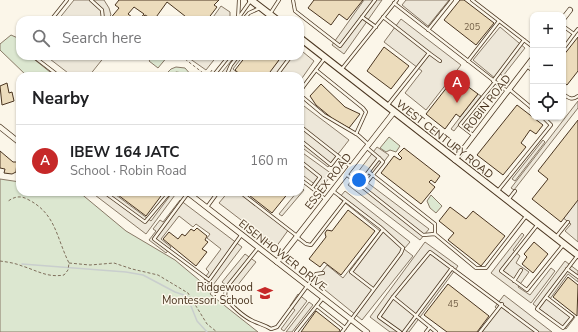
<!DOCTYPE html>
<html lang="en">
<head>
<meta charset="utf-8">
<style>
	body { margin:0; font-family:"Nunito Sans",sans-serif; background:#f6f6f6; color:#202124 }
	.controls { position:absolute; right:12px; top:12px; display:grid; overflow:hidden; border-radius:8px; box-shadow:0 1px 3px #0004 }
	.controls button { width:36px; height:36px; display:grid; place-items:center; padding:0; border:0; border-bottom:1px solid #e0e0e0; background:#fff; color:#202124; font:20px sans-serif }
	.you { position:absolute; left:359px; top:180px; width:14px; height:14px; margin:-10px; border:3px solid #fff; border-radius:50%; background:#1a73e8; box-shadow:0 0 0 6px #1a73e833 }
	.badge { display:grid; place-items:center; width:26px; height:26px; border-radius:50%; background:#c62828; color:#fff; font-size:13px; font-weight:700 }
	.pin { position:absolute; translate:-50% -33px; filter:drop-shadow(0 1px 2px #0008) }
	.pin::after { content:''; position:absolute; top:21px; width:14px; height:12px; background:inherit; clip-path:polygon(0 0,100% 0,50% 100%) }
	.list { margin:0; padding:0; list-style:none }
	h2 { display:flex; justify-content:space-between; align-items:center; height:52px; margin:0; padding:0 16px; font-size:17px }
	h2 small { font-size:13px; font-weight:400; color:#757577 }
	.list li { display:grid; grid-template-columns:26px 1fr auto; gap:12px; align-items:center; box-sizing:border-box; height:72px; padding:0 16px; border-top:1px solid #e0e0e0 }
	.list b { display:block; font-size:15px; white-space:nowrap }
	.list p { margin:0; font-size:13px; white-space:nowrap; color:#757577 }
	.list em { font-size:13px; font-style:normal; color:#757577 }
	.icon { flex:none; width:22px; height:22px; fill:none; stroke:currentColor; stroke-width:2; stroke-linecap:round; stroke-linejoin:round }
	.map { position:relative; flex:none; width:578px; height:332px; overflow:hidden }
	.search { position:absolute; background:#fff; box-shadow:0 1px 3px #0004; left:16px; top:16px; width:288px; height:44px; display:flex; align-items:center; gap:10px; box-sizing:border-box; padding:0 14px; border-radius:12px; color:#757577; font-size:15px }
	.panel { position:absolute; background:#fff; box-shadow:0 1px 3px #0004; left:16px; top:72px; width:288px; height:124px; border-radius:12px }
	.map>svg:first-child { display:block }
	.green { fill:#dce7d0; stroke:#887966 }
	.parking { fill:#ede7d9; stroke:#887966 }
	.lines { fill:none; stroke-linecap:round; stroke-linejoin:round }
	.stream { stroke:#c9cecd; stroke-width:1.5 }
	.building { fill:#ecdcbc; stroke:#4a3520 }
	.service-casing { stroke:#4a3520; stroke-width:4 }
	.minor-casing { stroke:#4a3520; stroke-width:6 }
	.secondary-casing { stroke:#4a3520; stroke-width:8 }
	.path { stroke:#7f6f5c; stroke-width:1; stroke-dasharray:3 2; stroke-linecap:butt }
	.service { stroke:#fbf6e9; stroke-width:2.5 }
	.minor { stroke:#fbf6e9; stroke-width:4.5 }
	.secondary { stroke:#fbf6e9; stroke-width:6 }
	.labels { text-anchor:middle; stroke-width:3; stroke-linejoin:round; paint-order:stroke }
	.number-label { font-size:9px; fill:#725f47 }
	.street-label { font-size:11px; fill:#4a3520; stroke:#fbf6e9 }
	.poi-label { font-size:11px; fill:#4a3520; stroke:#fbf6e9; text-anchor:end }
</style>
</head>
<body>
<div class="map">
<svg width="578" height="332" viewBox="0 0 578 332">
	<rect width="100%" height="100%" fill="#fbf6e9"/>
	<g class="green">
		<polygon points="11,35 20,39 20,56 30,56 55,76 27,76 0,50 0,44"/>
		<polygon points="153,56 168,56 158,68 149,61"/>
		<polygon points="176,67 185,68 192,76 186,76 183,73 176,72 171,76 164,76 171,69"/>
		<polygon points="389,137 400,146 396,152 390,150 386,152 380,148"/>
		<polygon points="0,179 20,182 20,192 79,192 126,231 175,260 205,285 207,283 214,288 210,294 258,332 0,332"/>
		<polygon points="431,195 442,206 436,213 430,208 427,201"/>
	</g>
	<g class="parking">
		<polygon points="74,0 104,0 109,8 111,15 106,20 58,20"/>
		<polygon points="364,0 382,0 344,54 332,45"/>
		<polygon points="406,0 449,0 428,26 402,5"/>
		<polygon points="221,6 230,12 230,20 211,20"/>
		<polygon points="401,19 461,65 426,110 405,93 422,71 384,42"/>
		<polygon points="500,27 525,48 503,76 500,74 496,79 473,60"/>
		<polygon points="303,52 314,61 300,81 300,76 266,76 282,56 300,56"/>
		<polygon points="46,56 105,56 89,76 72,76"/>
		<polygon points="186,56 217,56 206,70"/>
		<polygon points="235,56 243,56 233,69 241,76 219,76"/>
		<polygon points="478,94 481,96 454,131 451,129"/>
		<polygon points="578,101 578,108 514,190 511,188"/>
		<polygon points="300,103 349,140 328,167 300,146"/>
		<polygon points="543,140 545,142 515,181 512,179"/>
		<polygon points="377,147 389,155 368,183 429,229 420,240 348,185"/>
		<polygon points="300,151 332,174 321,189 300,173"/>
		<polygon points="301,187 304,190 282,216 279,214 297,192 300,192"/>
		<polygon points="345,191 410,242 404,249 413,256 362,320 314,281 327,265 343,278 380,231 339,198"/>
		<polygon points="91,192 112,192 151,221 172,193 175,195 146,234"/>
		<polygon points="228,192 242,192 289,229 276,247 219,203"/>
		<polygon points="578,197 578,242 565,231 571,224 562,217"/>
		<polygon points="180,200 242,247 213,285 204,279 209,272 206,269 221,249 207,238 210,234 196,224 193,227 179,216 161,239 171,247 166,253 149,240 156,231 153,229 160,220 163,222"/>
		<polygon points="522,233 524,235 513,250 520,256 516,263 529,272 518,287 530,295 551,268 555,271 531,303 491,273"/>
		<polygon points="425,242 458,266 409,332 390,332 370,317"/>
		<polygon points="245,254 256,262 233,291 222,282"/>
		<polygon points="565,261 578,271 578,282 568,274 550,299 575,317 566,329 533,304"/>
		<polygon points="298,294 307,301 284,331 281,329 295,310 290,306"/>
		<polygon points="504,295 552,332 482,332 498,310 495,307"/>
		<polygon points="309,302 313,305 292,332 286,332"/>
	</g>
	<g class="lines">
		<polyline class="stream" points="22,264 126,272 143,275 175,292 187,296 197,321 207,332"/>
	</g>
	<g class="building">
		<polygon points="119,0 219,0 214,5 217,7 207,20 190,20 167,2 154,20 145,15 139,20 144,14 134,7 128,14 136,20 109,20 119,8 115,5"/>
		<polygon points="314,0 363,0 347,20 339,14 331,25 308,8"/>
		<polygon points="460,0 464,0 494,23 476,45 444,20"/>
		<polygon points="578,37 578,71 567,85 563,82 563,56"/>
		<polygon points="384,47 409,66 391,89 367,71"/>
		<polygon points="246,56 282,56 267,76 242,76 235,70"/>
		<polygon points="455,77 478,94 460,117 456,114 445,129 426,114"/>
		<polygon points="7,83 9,93 12,92 14,101 2,105 0,86"/>
		<polygon points="321,84 345,107 360,114 349,128 333,119 316,105 310,96"/>
		<polygon points="517,105 543,125 536,134 530,130 521,143 526,147 503,175 477,155"/>
		<polygon points="578,120 578,200 561,222 532,199 548,179 538,171"/>
		<polygon points="404,148 440,176 435,183 431,180 429,182 435,187 421,204 381,173 394,156 400,160 402,158 398,154"/>
		<polygon points="0,151 13,162 17,162 16,172 12,174 4,173 5,169 0,168"/>
		<polygon points="114,192 164,192 146,216"/>
		<polygon points="245,192 289,192 272,213"/>
		<polygon points="450,207 466,219 473,211 505,236 481,266 448,240 454,233 439,221"/>
		<polygon points="348,210 375,231 341,275 324,262 320,267 309,259 326,237 325,233 327,230 332,231"/>
		<polygon points="197,228 207,236 205,240 208,242 202,249 207,252 196,266 163,239 169,232 178,239 182,234 185,236 191,229 194,231"/>
		<polygon points="534,242 548,254 533,273 522,264 527,257 524,254"/>
		<polygon points="568,277 578,285 577,316 553,297"/>
		<polygon points="448,284 489,316 477,332 447,332 424,315"/>
		<polygon points="316,311 340,330 339,332 301,332"/>
	</g>
	<g class="lines">
		<defs>
			<g id="service">
				<polyline points="91,0 102,10 103,20"/>
				<polyline points="293,0 295,11 340,46 375,0"/>
				<polyline points="472,0 533,47"/>
				<polyline points="394,3 507,91"/>
				<polyline points="239,17 251,0"/>
				<polyline points="362,17 376,27"/>
				<polyline points="383,17 429,53 387,106"/>
				<polyline points="51,20 67,0"/>
				<polyline points="238,20 239,0"/>
				<polyline points="243,20 249,13 260,8"/>
				<polyline points="266,20 279,0"/>
				<polyline points="563,26 574,34 563,49"/>
				<polyline points="428,30 452,0"/>
				<polyline points="574,34 578,29"/>
				<polyline points="429,53 440,61"/>
				<polyline points="33,56 59,76"/>
				<polyline points="468,61 499,21"/>
				<polyline points="527,66 533,71"/>
				<polyline points="316,70 363,108 366,112 356,134"/>
				<polyline points="341,70 397,0"/>
				<polyline points="213,76 229,56"/>
				<polyline points="229,76 228,72 231,65 238,56"/>
				<polyline points="276,76 291,56"/>
				<polyline points="493,81 524,40"/>
				<polyline points="300,84 303,87"/>
				<polyline points="509,89 533,109"/>
				<polyline points="300,91 325,58"/>
				<path d="M 563,94 C 569,98 572,101 578,96"/>
				<polyline points="300,95 324,115 358,135 368,144"/>
				<polyline points="300,109 302,106"/>
				<polyline points="300,126 338,156"/>
				<polyline points="473,135 460,125 495,82"/>
				<polyline points="300,140 331,165 338,156 351,167"/>
				<polyline points="300,161 320,177 312,188 325,199"/>
				<polyline points="369,172 435,224 435,234"/>
				<polyline points="346,174 423,235 435,234 476,268 486,268 527,215"/>
				<polyline points="300,179 312,188"/>
				<polyline points="359,184 379,158 366,147"/>
				<polyline points="363,187 383,162 379,158"/>
				<polyline points="333,191 380,227 403,248 401,253 342,332"/>
				<polyline points="104,192 145,222 170,192"/>
				<polyline points="240,192 297,236"/>
				<polyline points="497,192 551,125 543,117"/>
				<polyline points="188,193 154,239 209,280 242,234"/>
				<polyline points="508,200 515,191"/>
				<polyline points="207,207 218,192"/>
				<polyline points="538,224 501,271 527,290 564,244"/>
				<polyline points="297,237 306,244 311,245 345,201"/>
				<polyline points="556,237 568,222"/>
				<path d="M 258,248 L 226,288 L 225,296 C 230,305 244,317 253,321 C 259,324 265,325 271,329 L 277,327 L 316,274 L 323,273"/>
				<polyline points="567,269 578,277"/>
				<polyline points="514,281 521,270"/>
				<polyline points="373,289 351,272 382,231"/>
				<polyline points="393,297 379,317 400,332"/>
				<polyline points="546,297 537,309 563,328 572,317 546,297 578,255"/>
				<polyline points="317,306 345,328"/>
				<polyline points="296,332 323,298"/>
				<polyline points="404,332 452,268"/>
				<polyline points="426,332 430,327"/>
				<polyline points="436,332 393,297 430,252 537,332"/>
				<polyline points="480,332 502,304"/>
			</g>
			<g id="minor">
				<polyline points="563,19 570,10"/>
				<polyline points="0,127 20,143"/>
				<polyline points="455,160 533,58"/>
				<polyline points="187,192 367,332"/>
				<polyline points="277,262 394,112"/>
			</g>
			<g id="secondary">
				<polyline points="251,0 277,20"/>
				<polyline points="300,38 578,255"/>
			</g>
		</defs>
		<use href="#service" class="service-casing"/>
		<use href="#minor" class="minor-casing"/>
		<use href="#secondary" class="secondary-casing"/>
		<g class="path">
			<polyline points="111,56 112,56"/>
			<polyline points="181,56 207,76"/>
			<polyline points="208,76 212,70"/>
			<path d="M 0,261 C 7,262 15,263 22,266 C 36,270 47,278 64,275 L 68,270 L 69,263 C 56,237 56,213 27,199 C 20,195 13,197 7,202"/>
			<polyline points="69,263 90,265 114,263 132,269 158,275 188,293 207,324 217,332"/>
		</g>
		<use href="#service" class="service"/>
		<use href="#minor" class="minor"/>
		<use href="#secondary" class="secondary"/>
	</g>
	<defs>
		<symbol id="school-bare" viewBox="-9 -9 18 18"><path d="M0-5L7-2L0 1L-7-2ZM-4 1L0 2.5L4 1V4Q0 6-4 4Z" fill="#c62828" stroke="#fbf6e9" stroke-width="2.5" paint-order="stroke"/></symbol>
	</defs>
	<g fill-rule="evenodd">
		<use href="#school-bare" x="254" y="282" width="22" height="22"/>
	</g>
	<g class="labels">
		<g class="number-label">
			<text x="472" y="30">205</text>
			<text x="453" y="307">45</text>
		</g>
		<g class="street-label">
			<text transform="translate(487 103) rotate(-52)" y="4">ROBIN ROAD</text>
			<text transform="translate(445 139) rotate(38)" y="4">WEST CENTURY ROAD</text>
			<text transform="translate(328 181) rotate(-52)" y="4">ESSEX ROAD</text>
			<text transform="translate(283 255) rotate(38)" y="4">EISENHOWER DRIVE</text>
		</g>
		<g class="poi-label">
			<text x="253" y="291">Ridgewood<tspan x="253" dy="13">Montessori School</tspan></text>
		</g>
	</g>
</svg>
<div class="controls">
<button>+</button>
<button>−</button>
<button><svg class="icon" aria-label="locate" viewBox="0 0 24 24"><circle cx="12" cy="12" r="6"/><path d="M12 2v4M12 18v4M2 12h4M18 12h4"/></svg></button>
</div>
<div class="you"></div>
<div class="pin badge" style="left:457px;top:103px">A</div>
<div class="search"><svg class="icon" aria-label="search" viewBox="0 0 24 24"><circle cx="10" cy="10" r="6"/><path d="M15 15l6 6"/></svg>Search here</div>
<section class="panel">
<h2>Nearby<small></small></h2>
<ul class="list">
<li><span class="badge">A</span><div><b>IBEW 164 JATC</b><p>School · Robin Road</p></div><em>160 m</em></li>
</ul>
</section>
</div>
</body>
</html>
